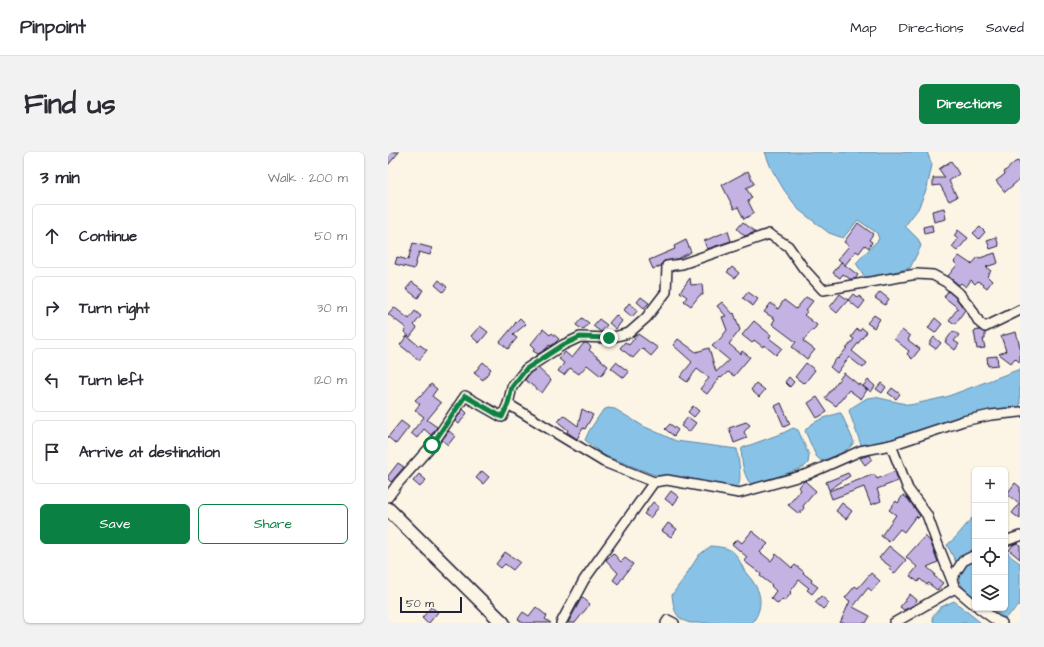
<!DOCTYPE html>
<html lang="en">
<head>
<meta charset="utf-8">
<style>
	body { margin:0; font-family:"Architects Daughter",sans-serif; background:#f2f2f3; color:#2b2b33 }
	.controls { position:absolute; right:12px; bottom:12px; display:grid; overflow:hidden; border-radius:6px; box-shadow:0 1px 3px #0004 }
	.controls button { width:36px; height:36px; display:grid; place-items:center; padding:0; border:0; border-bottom:1px solid #e1e1e2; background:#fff; color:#2b2b33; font:20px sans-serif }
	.scale { position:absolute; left:12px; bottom:10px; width:62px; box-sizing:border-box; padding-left:4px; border:2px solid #22223b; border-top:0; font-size:11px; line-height:14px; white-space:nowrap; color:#22223b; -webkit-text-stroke:3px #fcf5e5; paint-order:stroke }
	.stop { position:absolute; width:12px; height:12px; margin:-9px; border:3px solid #0b8043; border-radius:50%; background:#fff }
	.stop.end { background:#0b8043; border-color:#fff; box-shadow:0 1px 4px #0008 }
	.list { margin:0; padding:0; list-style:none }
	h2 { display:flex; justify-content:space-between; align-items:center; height:52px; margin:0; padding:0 16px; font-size:17px }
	h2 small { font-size:13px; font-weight:400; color:#7c7c81 }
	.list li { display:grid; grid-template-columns:26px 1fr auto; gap:12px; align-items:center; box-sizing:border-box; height:64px; margin:0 8px 8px; padding:0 8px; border:1px solid #e1e1e2; border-radius:6px }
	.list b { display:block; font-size:15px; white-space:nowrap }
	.list em { font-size:13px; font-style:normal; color:#7c7c81 }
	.actions { display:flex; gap:8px; padding:12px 16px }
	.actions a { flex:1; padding:9px 0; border:1px solid #0b8043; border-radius:6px; text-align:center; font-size:14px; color:#0b8043 }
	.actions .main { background:#0b8043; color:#fff }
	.icon { flex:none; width:22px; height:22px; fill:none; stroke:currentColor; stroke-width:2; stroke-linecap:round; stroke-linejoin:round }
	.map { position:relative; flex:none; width:632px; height:471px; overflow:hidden; border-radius:6px }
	header { display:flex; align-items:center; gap:24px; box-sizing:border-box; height:56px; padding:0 20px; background:#fff; border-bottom:1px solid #e1e1e2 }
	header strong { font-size:19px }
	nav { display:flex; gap:22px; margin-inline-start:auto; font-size:14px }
	.intro { display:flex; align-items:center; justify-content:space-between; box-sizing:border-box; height:96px; padding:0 24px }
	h1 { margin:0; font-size:28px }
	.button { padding:10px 18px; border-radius:6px; background:#0b8043; color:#fff; font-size:14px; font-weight:700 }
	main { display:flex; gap:24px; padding:0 24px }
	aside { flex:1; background:#fff; border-radius:6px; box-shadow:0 1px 3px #0004 }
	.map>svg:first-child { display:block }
	.water { fill:#88c3e7; stroke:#5f83a2 }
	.building { fill:#c4b2e2; stroke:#22223b }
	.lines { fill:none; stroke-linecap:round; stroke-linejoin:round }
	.minor-casing { stroke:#22223b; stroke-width:12 }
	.secondary-casing { stroke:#22223b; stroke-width:16 }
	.minor { stroke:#fcf5e5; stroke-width:9 }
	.secondary { stroke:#fcf5e5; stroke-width:13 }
	.route { stroke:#0b8043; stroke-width:5 }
</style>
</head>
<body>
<header>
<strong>Pinpoint</strong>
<nav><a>Map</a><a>Directions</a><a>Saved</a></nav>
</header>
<div class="intro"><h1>Find us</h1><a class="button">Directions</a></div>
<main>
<aside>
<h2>3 min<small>Walk · 200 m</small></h2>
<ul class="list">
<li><svg class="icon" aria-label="ahead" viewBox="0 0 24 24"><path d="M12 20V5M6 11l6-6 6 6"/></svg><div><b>Continue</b></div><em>50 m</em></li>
<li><svg class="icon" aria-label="right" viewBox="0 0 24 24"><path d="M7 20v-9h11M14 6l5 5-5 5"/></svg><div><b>Turn right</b></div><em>30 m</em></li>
<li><svg class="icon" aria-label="left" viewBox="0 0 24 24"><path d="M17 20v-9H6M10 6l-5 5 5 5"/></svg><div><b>Turn left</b></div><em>120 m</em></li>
<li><svg class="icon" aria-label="arrive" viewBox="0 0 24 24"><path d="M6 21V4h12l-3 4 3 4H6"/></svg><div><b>Arrive at destination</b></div></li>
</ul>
<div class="actions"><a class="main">Save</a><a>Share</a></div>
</aside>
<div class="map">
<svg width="632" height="471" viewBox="0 0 632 471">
	<rect width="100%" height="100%" fill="#fcf5e5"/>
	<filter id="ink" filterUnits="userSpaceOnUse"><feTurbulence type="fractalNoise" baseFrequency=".025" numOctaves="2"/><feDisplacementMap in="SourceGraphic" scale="8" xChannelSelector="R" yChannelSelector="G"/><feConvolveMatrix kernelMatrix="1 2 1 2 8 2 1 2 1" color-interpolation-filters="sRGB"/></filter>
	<g filter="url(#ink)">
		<g class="water">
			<polygon points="377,0 539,0 544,13 539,36 530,57 517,74 530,87 533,94 522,116 478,127 468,111 491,87 489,81 470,68 455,86 441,81 411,58 396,38 383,16"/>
			<polygon points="632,217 632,256 579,263 524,283 477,294 473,293 461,259 463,256 479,246 487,245 522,253 558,245"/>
			<path d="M 220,256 L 227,257 L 255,274 L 288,289 L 349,297 C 350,308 355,328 349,337 L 296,326 L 267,323 L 215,303 L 197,288 L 201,279 L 215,258 Z"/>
			<path d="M 451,261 L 453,261 L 466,290 C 462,299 442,306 433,309 L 428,304 L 417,279 C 421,270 441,264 451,261 Z"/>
			<path d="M 405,276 L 410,278 L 421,303 L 420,311 L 416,315 L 374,331 L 363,332 C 356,326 352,305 354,296 L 395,281 Z"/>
			<polygon points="584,366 587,368 587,447 574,434 571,427 570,414 559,393 568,385"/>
			<path d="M 617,392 C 620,404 622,404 632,411 L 632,453 L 617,466 L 601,456 L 617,456 Z"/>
			<path d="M 323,394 C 330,395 338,395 344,399 C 349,402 353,412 356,418 C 359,423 364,427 367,433 C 375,445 373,460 364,471 L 302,471 C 286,466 286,457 284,443 L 296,426 L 311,403 Z"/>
			<polygon points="566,449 593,471 546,471 544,465 553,455"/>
		</g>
		<g class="building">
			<polygon points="0,0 11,0 0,13"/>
			<polygon points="563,9 571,22 561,29 569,45 561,49 552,33 545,34 545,26 557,26 551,17"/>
			<polygon points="631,9 632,14 632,27 617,40 608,29 617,22 616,20 627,10"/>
			<polygon points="360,19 366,32 358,36 364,46 360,49 366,61 356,67 350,55 346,57 334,33"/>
			<polygon points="556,56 558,67 546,70 544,59"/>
			<polygon points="355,70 367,80 357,84 349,77"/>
			<polygon points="470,71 485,82 481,88 484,90 481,96 477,93 471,101 468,99 457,113 450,107 461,94 456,90"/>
			<polygon points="544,73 545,80 536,82 535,75"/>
			<polygon points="592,75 597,80 591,87 585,81"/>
			<polygon points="570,78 580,86 569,99 564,95 570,87 566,84"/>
			<polygon points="340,79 343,89 319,97 316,89"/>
			<polygon points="608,85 611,94 602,97 599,88"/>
			<polygon points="298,88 303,100 289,107 276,109 274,111 273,114 265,117 261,108 287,97 286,94"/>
			<polygon points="25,91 44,96 42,103 31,100 26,117 7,112 9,105 20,108"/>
			<polygon points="607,101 610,111 598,115 603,119 599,124 604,129 599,136 590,129 587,132 583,128 578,135 573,131 571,133 560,124 569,113 566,110 571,104 583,112 583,111 584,112 590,105 592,106"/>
			<polygon points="453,110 470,123 467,127 462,127 455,122 452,126 445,121"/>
			<polygon points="344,115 351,121 347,126 339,120"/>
			<polygon points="302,126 303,133 314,132 315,143 312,143 303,154 296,149 299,145 292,140"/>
			<polygon points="51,128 59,135 55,140 47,133"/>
			<polygon points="24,130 35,138 30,146 18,137"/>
			<polygon points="560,139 567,145 577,158 567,172 561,168 570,156 556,145"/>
			<polygon points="360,140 370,147 365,154 355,146"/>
			<polygon points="492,140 501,147 497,153 487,146"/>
			<polygon points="452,142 460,148 465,142 470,146 471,144 477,149 471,157 460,148 449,161 442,155"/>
			<polygon points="253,145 261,151 256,156 249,150"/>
			<polygon points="418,145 425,149 418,158 420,159 416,163 429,173 425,179 424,178 415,189 427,198 419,207 404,195 408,190 384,172 387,167 376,160 383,151 390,157 396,148 408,157"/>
			<polygon points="334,150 345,162 346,161 352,178 341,192 353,202 354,199 362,205 346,224 340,220 333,226 332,225 319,242 312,237 321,226 309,217 299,230 292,225 304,210 285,193 290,187 308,200 321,196 328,220 341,208 324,194 333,186 339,178 334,165 338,164 329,154"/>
			<polygon points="241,151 250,158 244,165 236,158"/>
			<polygon points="6,155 21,167 27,159 33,164 26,173 29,176 22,185 16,180 18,176 0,162"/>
			<polygon points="228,163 234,169 228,177 221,171"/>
			<polygon points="486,163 492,167 486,176 479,171"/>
			<polygon points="132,166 138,172 125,183 129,186 120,197 112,190 127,172 127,171"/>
			<polygon points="194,166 201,171 195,178 188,173"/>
			<polygon points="547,166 554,172 547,181 540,176"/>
			<polygon points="211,167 219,173 213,180 205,174"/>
			<polygon points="366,169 383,183 381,186 394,196 388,203 376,193 375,195 366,188 364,191 354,183"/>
			<polygon points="92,174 100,180 91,191 83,184"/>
			<polygon points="474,176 479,180 464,199 479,211 475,216 461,205 449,221 442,215 449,206 450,207 466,187 463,185 469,177 472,179"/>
			<polygon points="155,177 162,183 164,181 171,187 168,190 163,194 161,193 158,197 150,202 145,199 147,196 143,192"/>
			<polygon points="514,178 522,184 520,188 532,197 524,207 519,202 521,199 506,187"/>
			<polygon points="592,178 597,181 597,187 595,187 597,196 589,197 586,179"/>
			<polygon points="565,179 571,183 566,189 571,192 567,198 557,190"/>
			<polygon points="628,180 632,195 632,211 627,206 623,211 611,202 618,199 613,184"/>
			<polygon points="250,182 270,196 263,204 254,196 245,206 232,196 237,190 241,193"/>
			<polygon points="19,184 31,194 32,193 39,198 31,208 12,193"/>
			<polygon points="546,185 553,191 548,197 541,192"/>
			<polygon points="196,191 199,191 203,195 201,198 220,214 213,224 199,213 191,222 182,216 176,223 170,219 176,211 171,207 177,200 184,206"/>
			<polygon points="609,204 610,213 600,214 599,205"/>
			<polygon points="95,210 103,217 95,228 86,221"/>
			<polygon points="228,210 241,220 236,226 223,216"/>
			<polygon points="418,211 427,218 417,231 416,230 415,231 407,225"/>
			<polygon points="150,216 163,228 154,241 137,228 142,221"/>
			<polygon points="456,221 471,233 472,232 479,238 473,247 461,238 448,254 437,246"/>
			<polygon points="401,225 406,230 402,235 397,230"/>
			<polygon points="480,228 487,234 483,240 475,234"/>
			<polygon points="368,231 377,238 371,245 363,238"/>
			<polygon points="493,231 498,235 494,241 488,237"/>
			<polygon points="43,232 49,237 44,244 53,251 39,268 49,275 43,283 36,277 29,286 23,281 36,265 27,258 32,252 27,248 32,243 33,244"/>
			<polygon points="504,236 512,242 508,247 500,241"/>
			<polygon points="429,245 439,260 429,266 420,251"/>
			<polygon points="393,251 402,272 396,275 387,254"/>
			<polygon points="305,254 311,259 306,265 300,260"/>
			<polygon points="75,257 79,261 71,272 67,269"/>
			<polygon points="194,257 205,263 197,277 195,276 189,287 179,280 180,278 170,270 175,263 190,274"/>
			<polygon points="300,265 308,271 301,280 293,274"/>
			<polygon points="13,269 21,275 8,292 0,285"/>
			<polygon points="358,270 362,273 356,280 359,286 346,291 341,276"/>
			<polygon points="282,272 290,278 286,284 277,277"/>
			<polygon points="61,279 67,284 60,293 54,288"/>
			<polygon points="482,303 484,307 477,313 472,306"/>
			<polygon points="10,311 16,315 3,330 0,327 0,324"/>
			<polygon points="94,319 101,325 95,332 88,326"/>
			<polygon points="507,319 510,329 489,337 493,349 483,353 476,335 444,347 441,339 484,323 487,323 489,327"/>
			<polygon points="460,321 462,324 441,338 438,330"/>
			<polygon points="31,322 38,328 32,335 25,329"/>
			<polygon points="416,329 417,329 428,339 415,354 416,356 411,362 400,353 413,338 411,335"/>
			<polygon points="627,331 632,335 632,367 624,361 631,352 619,342"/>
			<polygon points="283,339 291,345 285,353 277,347"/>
			<polygon points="515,343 520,347 532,364 530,366 528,364 516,380 512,377 501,390 493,384 508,363 501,358 508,349 510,351"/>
			<polygon points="265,350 271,355 262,366 256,362"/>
			<polygon points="454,351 464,359 458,367 448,359"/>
			<polygon points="280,371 289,377 283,385 274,379"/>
			<polygon points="364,379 380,392 372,400 383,409 388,402 404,416 407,413 416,420 415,421 424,428 423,430 430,435 424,442 419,438 421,436 411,428 402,440 403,441 397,449 394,447 390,452 383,446 388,439 383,434 384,433 372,424 373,422 356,409 359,405 344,392 349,387 354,391"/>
			<polygon points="537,384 542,389 550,410 539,415 547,422 546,424 555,431 549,438 540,431 539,433 532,427 530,430 522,424 529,415 518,405"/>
			<polygon points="629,391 632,393 632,407 621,398 625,393"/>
			<polygon points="501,394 518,408 506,422 501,417 503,415 491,406"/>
			<polygon points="117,400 132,410 125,418 117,412 113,416 108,412"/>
			<polygon points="225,401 233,410 237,406 245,412 230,432 225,428 230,421 218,408"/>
			<polygon points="483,421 492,429 484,439 480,436 465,455 482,464 478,471 452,471 462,449 457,446 467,434 470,436"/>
			<polygon points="522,442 529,448 526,453 516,458 512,455"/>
			<polygon points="433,444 441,451 435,457 427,450"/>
			<polygon points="194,445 202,452 187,471 180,471"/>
			<polygon points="43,455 50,460 41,471 39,471 34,466"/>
			<polygon points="148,455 159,464 157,467 163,471 135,471 130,467 135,460 141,464"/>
		</g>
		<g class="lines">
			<defs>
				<g id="minor">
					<polyline points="120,252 124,235 138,217 175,193 192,185 221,186 241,181 258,166 278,140 279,114 294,112 381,82 400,94 416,117 435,138 529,122 545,123 558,130 571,141 583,156 591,170 597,175 632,158"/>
					<polyline points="503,293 520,337 539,363 548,388 567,436 587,453"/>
					<polyline points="0,345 11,330 44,293 77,244 114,265 120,252 216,310 266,330"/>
					<polyline points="617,389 632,384"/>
					<polyline points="564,426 575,409 587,403"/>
					<polyline points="591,456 609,469 614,471"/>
					<polyline points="173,471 196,428 266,330 279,328 351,341 420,322 472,299 503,293 575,269 603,263 632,260"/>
					<polyline points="278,471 280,468 286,471"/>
					<polyline points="506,471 567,436"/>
				</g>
				<polyline id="secondary" points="0,357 115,471"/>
			</defs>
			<use href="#minor" class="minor-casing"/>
			<use href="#secondary" class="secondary-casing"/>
			<use href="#minor" class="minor"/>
			<use href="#secondary" class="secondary"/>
		</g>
	</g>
	<g class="lines" filter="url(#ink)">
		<polyline class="route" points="44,293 77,244 114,265 120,252 124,235 138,217 175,193 192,185 221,186"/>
	</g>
</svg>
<div class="controls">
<button>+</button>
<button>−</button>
<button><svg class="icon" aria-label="locate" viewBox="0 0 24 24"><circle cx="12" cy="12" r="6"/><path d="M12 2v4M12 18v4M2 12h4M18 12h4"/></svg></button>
<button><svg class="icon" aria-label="layers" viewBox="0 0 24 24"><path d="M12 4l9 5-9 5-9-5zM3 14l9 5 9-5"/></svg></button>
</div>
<div class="scale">50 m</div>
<div class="stop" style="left:44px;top:293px"></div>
<div class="stop end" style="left:221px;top:186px"></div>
</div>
</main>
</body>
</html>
